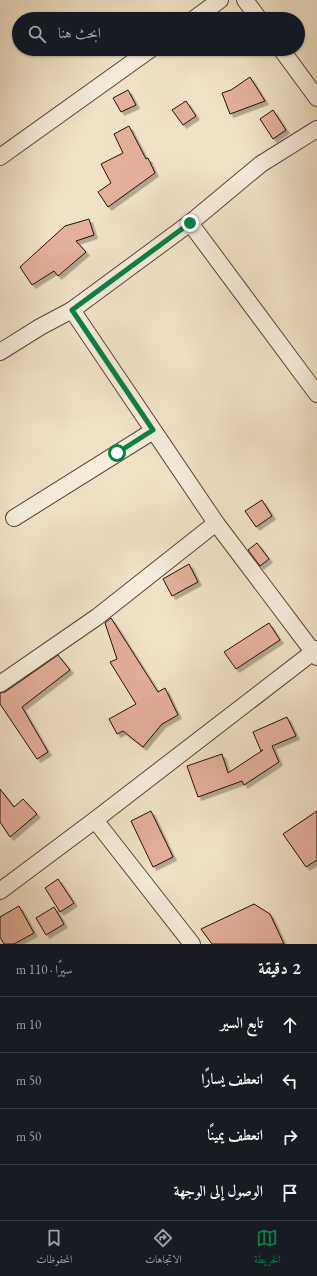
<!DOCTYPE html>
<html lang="ar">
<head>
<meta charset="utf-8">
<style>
	body { margin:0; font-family:"EB Garamond",Amiri,serif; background:#20242c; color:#f1f3f6; direction:rtl }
	.stop { position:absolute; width:12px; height:12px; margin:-9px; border:3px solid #0b8043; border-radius:50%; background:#fff }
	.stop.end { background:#0b8043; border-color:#fff; box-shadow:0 1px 4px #0008 }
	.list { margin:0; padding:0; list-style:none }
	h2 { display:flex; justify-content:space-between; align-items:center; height:52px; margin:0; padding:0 16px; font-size:17px }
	h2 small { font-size:13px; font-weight:400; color:#9ea1a6 }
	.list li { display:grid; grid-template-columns:26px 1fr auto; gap:12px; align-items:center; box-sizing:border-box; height:56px; padding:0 16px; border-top:1px solid #363941 }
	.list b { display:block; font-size:15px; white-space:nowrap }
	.list em { font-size:13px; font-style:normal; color:#9ea1a6 }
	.icon { flex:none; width:22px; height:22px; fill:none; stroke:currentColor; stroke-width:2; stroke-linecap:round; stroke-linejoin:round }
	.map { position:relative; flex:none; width:317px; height:944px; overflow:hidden; direction:ltr }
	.search { position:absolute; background:#171b24; box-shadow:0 1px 3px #0004; left:12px; right:12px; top:12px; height:44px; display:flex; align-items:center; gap:10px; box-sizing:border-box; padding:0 14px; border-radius:22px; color:#9ea1a6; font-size:15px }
	.sheet { height:276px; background:#171b24 }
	nav { display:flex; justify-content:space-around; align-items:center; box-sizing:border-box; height:56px; border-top:1px solid #363941; background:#171b24; font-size:11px; color:#9ea1a6 }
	nav a { display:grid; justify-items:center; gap:2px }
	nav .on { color:#0b8043 }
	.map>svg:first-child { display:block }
	.building { fill:#e3b09a; stroke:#280f00; filter:url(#shadow) }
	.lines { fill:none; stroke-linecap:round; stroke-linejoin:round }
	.street-casing { stroke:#5a4432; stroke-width:18 }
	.street { stroke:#f5ecda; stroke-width:16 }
	.route { stroke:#0b8043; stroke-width:5 }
</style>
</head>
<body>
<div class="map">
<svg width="317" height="944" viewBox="0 0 317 944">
	<defs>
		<filter id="shadow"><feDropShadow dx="3.5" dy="3.5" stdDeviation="0" flood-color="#0004"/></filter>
	</defs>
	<rect width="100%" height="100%" fill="#f0e2c6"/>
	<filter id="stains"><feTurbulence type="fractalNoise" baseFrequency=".005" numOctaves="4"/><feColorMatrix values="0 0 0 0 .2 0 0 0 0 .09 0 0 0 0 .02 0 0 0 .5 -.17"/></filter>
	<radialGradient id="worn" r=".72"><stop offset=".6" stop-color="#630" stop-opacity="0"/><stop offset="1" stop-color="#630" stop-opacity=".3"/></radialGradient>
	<g class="building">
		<polygon points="250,77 265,101 230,114 222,93 231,90"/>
		<polygon points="128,90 136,105 121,112 113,98"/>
		<polygon points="186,101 196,116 183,125 172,110"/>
		<polygon points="273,110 286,130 273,139 260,119"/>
		<polygon points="129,126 146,159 148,158 155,173 108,207 98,192 111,183 101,164 123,153 114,134"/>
		<polygon points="89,219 94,235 76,241 86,252 58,276 54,271 32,285 20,267 65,226"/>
		<polygon points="262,500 272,516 256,527 245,511"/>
		<polygon points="257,543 269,559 260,566 248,550"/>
		<polygon points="189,564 198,582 172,596 163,579"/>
		<polygon points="111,618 158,692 165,688 178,715 162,724 143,747 123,731 117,734 109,719 136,704 110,662 117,659 105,623"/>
		<polygon points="269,623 280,640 236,669 224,652"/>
		<polygon points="58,655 70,670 22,707 48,752 37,759 0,704 0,693 5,692"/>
		<polygon points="287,717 296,736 272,746 279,762 244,785 242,781 198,797 187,766 222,754 228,773 263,750 261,751 253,732"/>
		<polygon points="0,789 14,807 23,799 37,814 10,837 0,822"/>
		<polygon points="151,811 173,857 153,867 131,821"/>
		<polygon points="317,811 317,860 306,867 283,834"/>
		<polygon points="58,879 74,903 60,912 45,888"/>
		<polygon points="254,904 270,914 284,944 212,944 201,929"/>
		<polygon points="19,906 34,933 14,944 4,944 0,937 0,917"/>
		<polygon points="54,907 64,924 46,935 36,918"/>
	</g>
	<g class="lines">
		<defs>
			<g id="street">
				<polyline points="245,0 259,19"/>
				<polyline points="194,19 220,0"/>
				<polyline points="281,49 317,98"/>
				<polyline points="0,157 151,49"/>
				<polyline points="190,223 317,394"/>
				<polyline points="72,310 216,523 317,657"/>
				<polyline points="0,352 40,327 72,310 190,223 261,164 317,129"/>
				<polyline points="14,518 153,431"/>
				<polyline points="0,684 97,617 216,523"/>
				<polyline points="95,820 192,944"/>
				<polyline points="0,891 95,820 317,649"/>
			</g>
		</defs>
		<use href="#street" class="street-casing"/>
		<use href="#street" class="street"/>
	</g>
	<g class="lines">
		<polyline class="route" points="117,453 153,430 72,310 190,223"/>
	</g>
	<rect width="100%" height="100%" filter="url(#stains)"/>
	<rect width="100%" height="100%" fill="url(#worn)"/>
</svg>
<div class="stop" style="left:117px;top:453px"></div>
<div class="stop end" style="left:190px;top:223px"></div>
<div class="search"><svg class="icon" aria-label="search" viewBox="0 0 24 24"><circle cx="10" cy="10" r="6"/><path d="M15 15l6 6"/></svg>ابحث هنا</div>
</div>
<section class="sheet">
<h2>2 دقيقة<small>سيرًا · 110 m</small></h2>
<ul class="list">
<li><svg class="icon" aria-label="ahead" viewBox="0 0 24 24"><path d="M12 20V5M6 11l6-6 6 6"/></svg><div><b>تابع السير</b></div><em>10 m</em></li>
<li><svg class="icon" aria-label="left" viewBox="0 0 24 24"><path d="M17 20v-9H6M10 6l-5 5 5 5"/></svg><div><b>انعطف يسارًا</b></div><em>50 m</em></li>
<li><svg class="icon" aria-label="right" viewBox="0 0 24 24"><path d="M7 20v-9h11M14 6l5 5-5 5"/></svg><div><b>انعطف يمينًا</b></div><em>50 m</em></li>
<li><svg class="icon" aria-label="arrive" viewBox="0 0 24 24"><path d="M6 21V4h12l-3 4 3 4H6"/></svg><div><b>الوصول إلى الوجهة</b></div></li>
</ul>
</section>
<nav>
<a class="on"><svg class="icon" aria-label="map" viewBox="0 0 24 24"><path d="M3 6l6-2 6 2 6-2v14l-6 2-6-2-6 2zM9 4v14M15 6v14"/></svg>الخريطة</a>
<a><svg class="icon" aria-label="directions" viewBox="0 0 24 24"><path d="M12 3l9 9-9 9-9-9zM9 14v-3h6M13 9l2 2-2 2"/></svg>الاتجاهات</a>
<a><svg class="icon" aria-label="saved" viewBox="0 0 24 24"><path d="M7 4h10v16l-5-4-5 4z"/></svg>المحفوظات</a>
</nav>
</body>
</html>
